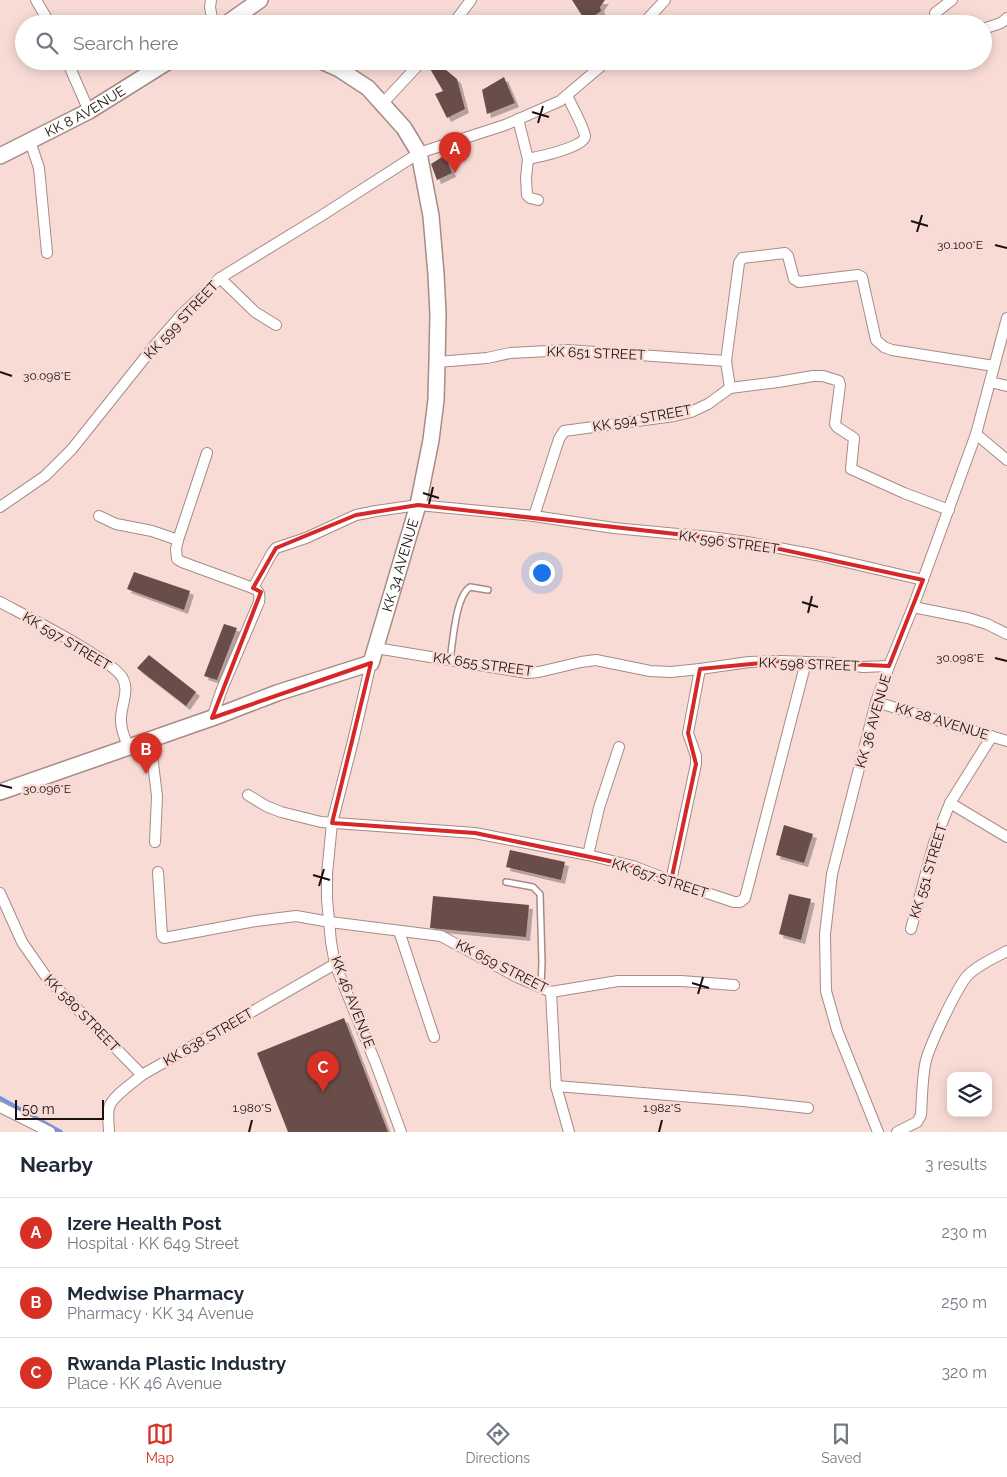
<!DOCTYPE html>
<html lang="en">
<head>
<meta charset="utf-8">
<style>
	body { margin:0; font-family:Raleway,sans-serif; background:#f2f2f3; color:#1f2937 }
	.controls { position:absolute; right:15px; bottom:15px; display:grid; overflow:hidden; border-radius:10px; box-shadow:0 2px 12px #0003 }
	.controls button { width:45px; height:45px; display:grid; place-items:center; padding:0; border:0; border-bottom:1px solid #e0e1e3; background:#fff; color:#1f2937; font:25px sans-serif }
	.scale { position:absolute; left:15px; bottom:12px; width:89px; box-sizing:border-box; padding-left:5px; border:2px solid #1b110f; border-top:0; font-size:14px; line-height:18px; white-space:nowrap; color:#1b110f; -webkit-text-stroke:4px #f8dbd5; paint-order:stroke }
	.you { position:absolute; left:541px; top:572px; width:18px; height:18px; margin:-12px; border:4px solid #fff; border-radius:50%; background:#1a73e8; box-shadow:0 0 0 8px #1a73e833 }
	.badge { display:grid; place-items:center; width:32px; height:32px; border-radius:50%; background:#d93025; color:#fff; font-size:16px; font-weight:700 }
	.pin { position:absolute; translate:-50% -41px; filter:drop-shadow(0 1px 2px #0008) }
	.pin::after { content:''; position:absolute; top:26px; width:18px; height:15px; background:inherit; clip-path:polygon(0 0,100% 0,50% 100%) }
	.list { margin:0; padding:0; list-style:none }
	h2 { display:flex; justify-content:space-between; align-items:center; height:65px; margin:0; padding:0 20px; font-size:21px }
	h2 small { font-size:16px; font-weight:400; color:#747a83 }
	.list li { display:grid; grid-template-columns:32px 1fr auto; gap:15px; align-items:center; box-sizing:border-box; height:70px; padding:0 20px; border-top:1px solid #e0e1e3 }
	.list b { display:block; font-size:19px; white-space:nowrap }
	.list p { margin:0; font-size:16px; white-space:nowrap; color:#747a83 }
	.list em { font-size:16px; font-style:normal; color:#747a83 }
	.icon { flex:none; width:28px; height:28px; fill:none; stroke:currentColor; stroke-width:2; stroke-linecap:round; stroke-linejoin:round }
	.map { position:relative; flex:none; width:1007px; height:1132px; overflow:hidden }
	.search { position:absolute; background:#fff; box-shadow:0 2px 12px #0003; left:15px; right:15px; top:15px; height:55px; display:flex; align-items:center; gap:12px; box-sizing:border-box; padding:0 18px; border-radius:28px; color:#747a83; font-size:19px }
	.sheet { height:275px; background:#fff }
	nav { display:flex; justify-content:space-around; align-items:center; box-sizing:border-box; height:70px; border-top:1px solid #e0e1e3; background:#fff; font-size:14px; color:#747a83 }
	nav a { display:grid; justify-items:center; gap:2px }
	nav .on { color:#d93025 }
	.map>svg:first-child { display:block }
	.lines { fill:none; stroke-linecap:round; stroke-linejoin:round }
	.stream { stroke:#7394e4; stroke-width:4 }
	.building { fill:#674e49; filter:url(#shadow) }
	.service-casing { stroke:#a68b86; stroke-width:8 }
	.minor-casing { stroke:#a68b86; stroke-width:12 }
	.secondary-casing { stroke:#a68b86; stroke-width:18 }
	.service { stroke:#fff; stroke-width:5 }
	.minor { stroke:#fff; stroke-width:10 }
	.secondary { stroke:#fff; stroke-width:15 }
	.marked { fill:none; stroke:#d62828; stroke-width:4; stroke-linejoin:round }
	.ticks { fill:none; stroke:#1b110f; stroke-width:2 }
	.labels { text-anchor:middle; stroke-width:5; stroke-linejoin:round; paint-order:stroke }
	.street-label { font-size:14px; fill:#1b110f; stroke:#f8dbd5 }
	.ticks-label { font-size:12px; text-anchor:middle; fill:#1b110f; stroke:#f8dbd5; stroke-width:5; stroke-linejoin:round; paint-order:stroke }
</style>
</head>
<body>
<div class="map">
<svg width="1007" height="1132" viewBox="0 0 1007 1132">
	<defs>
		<filter id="shadow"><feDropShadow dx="4" dy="4" stdDeviation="0" flood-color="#0004"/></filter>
	</defs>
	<rect width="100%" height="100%" fill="#f8dbd5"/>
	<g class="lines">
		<polyline class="stream" points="0,1098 61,1132"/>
	</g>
	<g class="building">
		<polygon points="572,0 605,0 600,7 601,11 586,22"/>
		<polygon points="435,61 457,79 465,109 447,118 435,94 443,91 429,67"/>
		<polygon points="504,77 515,103 487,114 482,90"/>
		<polygon points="445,155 452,173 437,180 431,164"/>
		<polygon points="134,572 190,591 184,610 127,589"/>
		<polygon points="224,624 237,628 217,680 204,676"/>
		<polygon points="149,655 196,692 186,706 137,668"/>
		<polygon points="784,825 813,834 804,863 776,855"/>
		<polygon points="510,850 565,862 561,880 506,867"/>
		<polygon points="789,894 811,899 801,940 779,934"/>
		<polygon points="433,896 529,905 526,937 430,928"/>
		<polygon points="344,1018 388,1132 288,1132 257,1053"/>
	</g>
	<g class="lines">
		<defs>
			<g id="service">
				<path d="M 450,660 C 453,643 455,597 470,587 L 488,590"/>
				<polyline points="506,882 533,887 540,894 542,962 541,987"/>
			</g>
			<g id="minor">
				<polyline points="36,0 50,24"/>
				<polyline points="211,0 210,7 213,24"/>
				<polyline points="935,13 952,0"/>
				<polyline points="453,24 471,0"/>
				<polyline points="643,24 665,0"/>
				<polyline points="983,29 1001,23 1007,18"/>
				<polyline points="67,61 89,111"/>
				<polyline points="383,103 422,61"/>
				<polyline points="518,119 528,159 526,178 527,195 530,198 538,200"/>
				<polyline points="30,141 39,168 47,253"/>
				<path d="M 528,159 C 538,157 586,147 585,136 C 584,127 571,105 567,95"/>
				<polyline points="220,278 255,312 276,325"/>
				<polyline points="437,362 487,358 510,353 567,350 726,361"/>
				<polyline points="990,382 1007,386"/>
				<polyline points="730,388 726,361 739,263 742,258 785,253 788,256 794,279 799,282 858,275 862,277 876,340 884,347 892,350 994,366"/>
				<polyline points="976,434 1007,460"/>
				<path d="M 207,453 L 178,540 L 176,549 L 177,559 L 182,562 L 253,588 C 260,591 260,595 259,602 L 222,689 L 212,718"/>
				<polyline points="0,507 45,476 72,449 155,345 182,314 220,278 321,216 419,153 505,125 560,101 607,61"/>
				<polyline points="99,516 116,524 152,531 178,540"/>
				<polyline points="534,516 614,528 710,537 747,542 816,555 923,580"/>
				<polyline points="253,588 272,553 276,548 306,538 356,515 376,511 418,505 534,516 559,439 564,431 674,416 691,412 708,404 730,388 778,382 813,376 823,376 839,381 840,385 835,424 837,427 854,438 851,469 904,493 949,510"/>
				<path d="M 0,602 C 22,614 116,661 123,679 C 129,690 122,704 121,717 C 120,727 124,737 128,746"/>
				<polyline points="913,607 968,618 987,624 1007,634"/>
				<polyline points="376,648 527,673 539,672 581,662 596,660 650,671 671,672 700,669 749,662 781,661 832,663 863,667 889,666"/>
				<polyline points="371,663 353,741 332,823 327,874 327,899 331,942 335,964 376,1064 401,1132"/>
				<polyline points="876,702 1007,741"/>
				<polyline points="150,739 157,796 155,842"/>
				<polyline points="248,795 266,806 281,812 321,822 475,833 588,855 633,866 671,881 734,902 740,902 745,898 806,662"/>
				<polyline points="950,803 1007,837"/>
				<polyline points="588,855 599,808 619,747"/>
				<polyline points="158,872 162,936 164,938 256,921 296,916 330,922 441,936 517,977 551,992 618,981 681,981 734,985"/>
				<polyline points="671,881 696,764 696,756 688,733 700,669"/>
				<polyline points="0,893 22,942 47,978 142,1075"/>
				<polyline points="911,929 934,843 950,803 992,736"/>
				<polyline points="399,931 434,1037"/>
				<polyline points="551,992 556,1086 569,1132"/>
				<polyline points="556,1086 743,1101 808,1108"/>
				<polyline points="0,1107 50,1132"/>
				<path d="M 109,1132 C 109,1124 107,1116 109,1108 C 111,1097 133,1083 142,1075 L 335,964"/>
				<polyline points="878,1132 837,1030 826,991 825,934 832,874 876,702 889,666 913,607 976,434 1007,318"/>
				<path d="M 897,1132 L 917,1122 L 921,1115 C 922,1099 922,1082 925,1065 C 927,1050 957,987 968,975 C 978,965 994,958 1007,951"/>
			</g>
			<g id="secondary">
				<polyline points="226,24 260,0"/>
				<path id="s1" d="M 0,156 L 89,111 L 169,61"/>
				<path id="s2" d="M 0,792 L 212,718 L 277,693 L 371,663 L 418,505 L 431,440 L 436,400 L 437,362 L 438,314 L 436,274 L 431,216 L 419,153 L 404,128 L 368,88 L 339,69 L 321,61"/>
			</g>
		</defs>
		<use href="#service" class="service-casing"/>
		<use href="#minor" class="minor-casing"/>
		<use href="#secondary" class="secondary-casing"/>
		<use href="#service" class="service"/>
		<use href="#minor" class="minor"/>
		<use href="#secondary" class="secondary"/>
	</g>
	<path class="marked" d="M 418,505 L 747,542 L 923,580 L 889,666 L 781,661 L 700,669 L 688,733 L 696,764 L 671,881 L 633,866 L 475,833 L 332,823 L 371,663 L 212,718 L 261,592 L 253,588 L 276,548 L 356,515 Z"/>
	<path class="ticks" d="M 532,112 L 549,117M 538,123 L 543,106M 911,221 L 928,226M 917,232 L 922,215M 995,245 L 1007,248M 0,372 L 12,376M 423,493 L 439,498M 429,504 L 433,487M 802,602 L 818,607M 808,613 L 812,596M 995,658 L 1007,661M 0,785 L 12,788M 313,875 L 330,880M 319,886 L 324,869M 692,983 L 709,988M 698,994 L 703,977M 249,1132 L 252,1120M 659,1132 L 662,1120"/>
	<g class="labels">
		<g class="street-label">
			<text dy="5" stroke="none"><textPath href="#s1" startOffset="96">KK 8 AVENUE</textPath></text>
			<text transform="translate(181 320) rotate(-47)" y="5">KK 599 STREET</text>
			<text transform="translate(596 353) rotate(2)" y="5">KK 651 STREET</text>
			<text transform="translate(642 418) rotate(-10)" y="5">KK 594 STREET</text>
			<text transform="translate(729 542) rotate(8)" y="5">KK 596 STREET</text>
			<text dy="5" stroke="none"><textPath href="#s2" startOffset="495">KK 34 AVENUE</textPath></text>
			<text transform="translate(67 641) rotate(31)" y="5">KK 597 STREET</text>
			<text transform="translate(483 664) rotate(8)" y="5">KK 655 STREET</text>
			<text transform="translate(809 664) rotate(2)" y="5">KK 598 STREET</text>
			<text transform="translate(873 721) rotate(-74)" y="5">KK 36 AVENUE</text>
			<text transform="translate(942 721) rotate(17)" y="5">KK 28 AVENUE</text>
			<text transform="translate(928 871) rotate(-73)" y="5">KK 551 STREET</text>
			<text transform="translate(660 878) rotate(18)" y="5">KK 657 STREET</text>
			<text transform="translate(502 966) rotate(27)" y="5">KK 659 STREET</text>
			<text transform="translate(353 1002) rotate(69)" y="5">KK 46 AVENUE</text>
			<text transform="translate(82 1013) rotate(46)" y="5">KK 580 STREET</text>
			<text transform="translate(208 1037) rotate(-30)" y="5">KK 638 STREET</text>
		</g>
	</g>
	<g class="ticks-label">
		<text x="960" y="249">30.100°E</text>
		<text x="47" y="380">30.098°E</text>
		<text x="960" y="662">30.098°E</text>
		<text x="47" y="793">30.096°E</text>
		<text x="252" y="1112">1.980°S</text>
		<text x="662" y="1112">1.982°S</text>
	</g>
</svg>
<div class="controls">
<button><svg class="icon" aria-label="layers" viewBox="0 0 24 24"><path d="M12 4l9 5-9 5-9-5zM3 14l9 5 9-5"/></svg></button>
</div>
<div class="scale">50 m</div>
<div class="you"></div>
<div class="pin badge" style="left:455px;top:173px">A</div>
<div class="pin badge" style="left:146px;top:774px">B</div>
<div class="pin badge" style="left:323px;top:1092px">C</div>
<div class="search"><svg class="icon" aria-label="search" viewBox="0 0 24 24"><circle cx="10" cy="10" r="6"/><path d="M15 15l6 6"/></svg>Search here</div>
</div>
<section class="sheet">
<h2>Nearby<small>3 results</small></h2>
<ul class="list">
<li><span class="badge">A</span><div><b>Izere Health Post</b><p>Hospital · KK 649 Street</p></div><em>230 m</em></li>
<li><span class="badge">B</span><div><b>Medwise Pharmacy</b><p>Pharmacy · KK 34 Avenue</p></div><em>250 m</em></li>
<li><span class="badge">C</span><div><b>Rwanda Plastic Industry</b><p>Place · KK 46 Avenue</p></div><em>320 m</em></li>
</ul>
</section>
<nav>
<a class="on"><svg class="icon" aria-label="map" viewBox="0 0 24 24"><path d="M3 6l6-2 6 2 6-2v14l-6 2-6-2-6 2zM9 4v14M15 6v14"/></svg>Map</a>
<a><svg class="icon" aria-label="directions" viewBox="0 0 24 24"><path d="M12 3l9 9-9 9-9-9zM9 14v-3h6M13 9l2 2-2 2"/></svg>Directions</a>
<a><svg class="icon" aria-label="saved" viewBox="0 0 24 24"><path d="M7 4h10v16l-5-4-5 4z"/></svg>Saved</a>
</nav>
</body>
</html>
